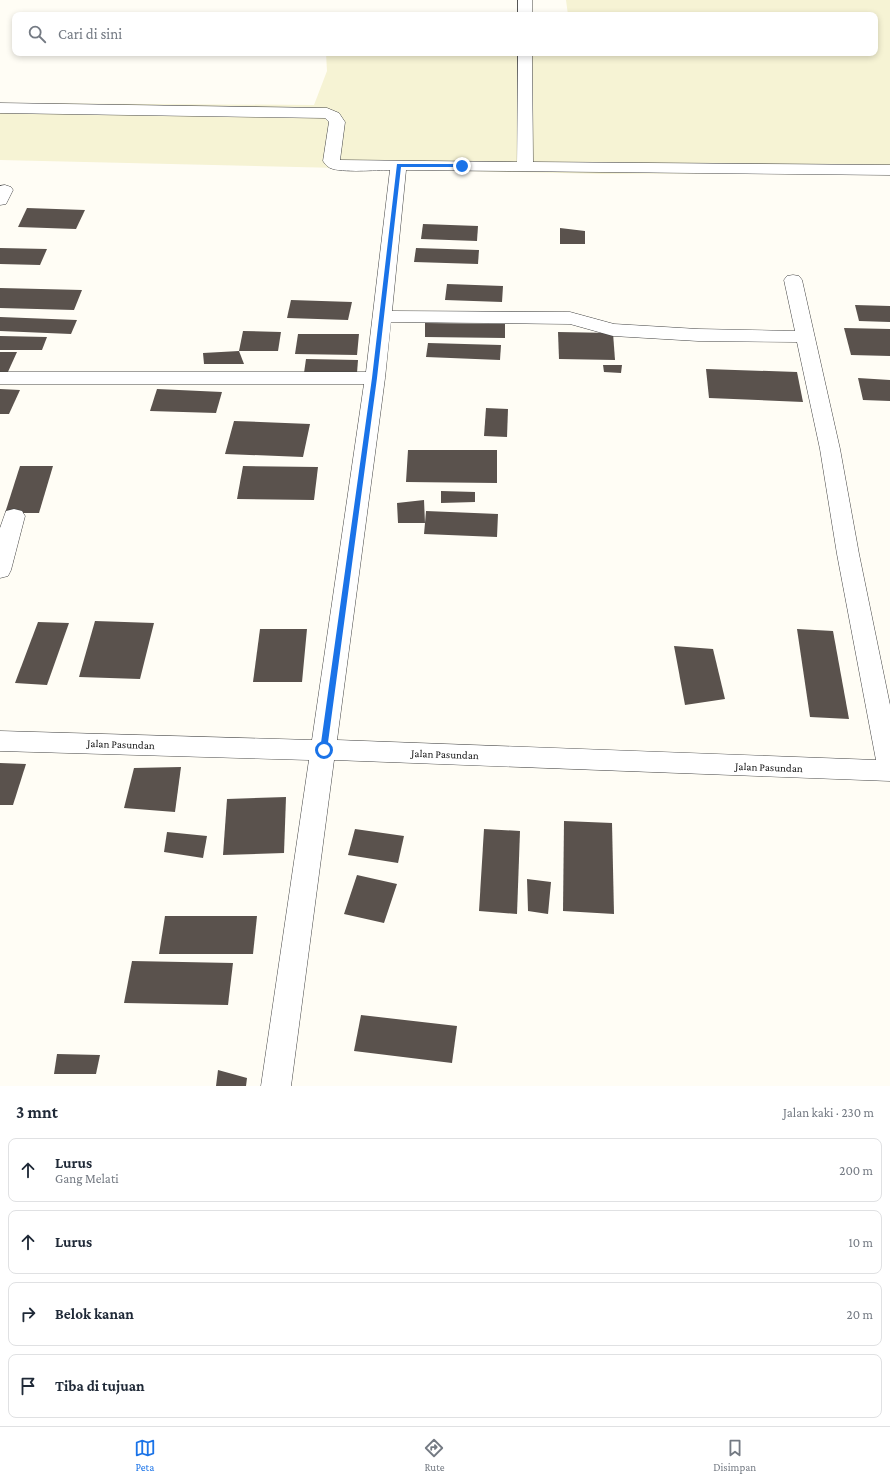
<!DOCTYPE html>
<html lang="id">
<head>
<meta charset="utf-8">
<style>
	body { margin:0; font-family:"Crimson Pro",serif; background:#f2f2f3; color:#1f2937 }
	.stop { position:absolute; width:12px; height:12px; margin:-9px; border:3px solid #1a73e8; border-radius:50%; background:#fff }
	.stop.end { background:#1a73e8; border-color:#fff; box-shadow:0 1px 4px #0008 }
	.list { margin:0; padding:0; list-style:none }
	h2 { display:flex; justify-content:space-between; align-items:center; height:52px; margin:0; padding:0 16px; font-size:17px }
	h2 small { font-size:13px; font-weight:400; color:#747a83 }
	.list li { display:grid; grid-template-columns:26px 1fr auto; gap:12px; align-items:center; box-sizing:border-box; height:64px; margin:0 8px 8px; padding:0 8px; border:1px solid #e0e1e3; border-radius:8px }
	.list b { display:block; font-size:15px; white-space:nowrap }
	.list p { margin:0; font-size:13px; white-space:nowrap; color:#747a83 }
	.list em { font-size:13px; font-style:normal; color:#747a83 }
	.icon { flex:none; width:22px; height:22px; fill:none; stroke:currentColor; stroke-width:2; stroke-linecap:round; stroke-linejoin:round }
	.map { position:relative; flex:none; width:890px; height:1086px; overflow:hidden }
	.search { position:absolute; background:#fff; box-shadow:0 2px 6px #0003; left:12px; right:12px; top:12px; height:44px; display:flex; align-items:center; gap:10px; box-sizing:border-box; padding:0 14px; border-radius:8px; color:#747a83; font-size:15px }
	.sheet { height:340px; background:#fff }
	nav { display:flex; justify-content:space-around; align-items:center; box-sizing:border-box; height:56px; border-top:1px solid #e0e1e3; background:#fff; font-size:11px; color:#747a83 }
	nav a { display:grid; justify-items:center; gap:2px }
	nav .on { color:#1a73e8 }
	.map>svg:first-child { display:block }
	.farmland { fill:#f6f3d4 }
	.building { fill:#5a524d }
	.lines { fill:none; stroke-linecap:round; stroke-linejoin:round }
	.street-casing { stroke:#444; stroke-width:1 }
	.street { fill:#fff; fill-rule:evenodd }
	.route { fill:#1a73e8 }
	.labels { text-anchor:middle; stroke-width:4; stroke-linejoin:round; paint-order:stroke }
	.street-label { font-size:11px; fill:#111; stroke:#fff }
</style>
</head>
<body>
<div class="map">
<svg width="890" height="1086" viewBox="0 0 890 1086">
	<rect width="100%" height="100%" fill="#fffdf5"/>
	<polygon class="farmland" points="566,0 890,0 890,172 601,174 0,160 0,103 314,105 327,71 326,53 875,53 875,15 568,15"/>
	<g class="building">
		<polygon points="27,208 85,210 76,229 18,227"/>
		<polygon points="423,224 478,226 477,241 421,239"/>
		<polygon points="560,228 585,231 585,244 560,244"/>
		<polygon points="0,248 47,249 40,265 0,264"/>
		<polygon points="416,248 479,250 478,264 414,262"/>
		<polygon points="447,284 503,286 502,302 445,300"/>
		<polygon points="0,288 82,290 74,310 0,308"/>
		<polygon points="291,300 352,302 348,320 287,318"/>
		<polygon points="855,305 890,306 890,322 859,321"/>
		<polygon points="0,317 77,320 71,334 0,331"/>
		<polygon points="425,323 505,324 505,338 425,337"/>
		<polygon points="844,328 890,329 890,356 851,355"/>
		<polygon points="243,331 281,332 278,351 239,351"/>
		<polygon points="558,332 613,333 615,360 559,359"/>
		<polygon points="298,334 359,334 357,355 295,354"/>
		<polygon points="0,336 47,337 42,350 0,350"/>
		<polygon points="428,343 501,345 500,360 426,357"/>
		<polygon points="239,351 244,364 204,364 203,353"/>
		<polygon points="0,352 17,352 7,374 0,374"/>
		<polygon points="306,359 358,360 357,373 304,373"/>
		<polygon points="603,365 622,365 621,373 604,372"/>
		<polygon points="706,369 797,372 803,402 709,398"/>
		<polygon points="858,378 890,380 890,401 863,400"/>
		<polygon points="0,389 20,390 9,414 0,414"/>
		<polygon points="157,389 222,392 216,413 150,411"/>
		<polygon points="486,408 508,409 507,437 484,436"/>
		<polygon points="234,421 310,424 303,457 225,454"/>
		<polygon points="408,450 497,450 497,483 406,482"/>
		<polygon points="20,466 53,466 39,513 5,513"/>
		<polygon points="243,466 318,467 314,500 237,499"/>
		<polygon points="441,491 475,492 475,502 441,503"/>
		<polygon points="424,500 425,523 426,511 498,514 497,537 424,534 425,523 398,523 397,503"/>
		<polygon points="95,621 154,623 140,679 79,677"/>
		<polygon points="38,622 69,623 47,685 15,683"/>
		<polygon points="260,629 307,629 302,682 253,682"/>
		<polygon points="797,629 833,631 849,719 810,717"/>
		<polygon points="674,646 713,649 725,699 685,705"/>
		<polygon points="0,763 26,764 13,805 0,805"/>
		<polygon points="181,767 175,812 124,808 134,768"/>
		<polygon points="286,797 284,853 223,855 227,799"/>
		<polygon points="564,821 612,823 614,914 563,911"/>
		<polygon points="355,829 404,836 398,863 348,855"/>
		<polygon points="484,829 520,831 517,914 479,911"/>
		<polygon points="167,832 207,836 203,858 164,852"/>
		<polygon points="357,875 397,884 384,923 344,914"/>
		<polygon points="527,879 551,882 548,914 528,911"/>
		<polygon points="165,916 257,916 253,954 159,954"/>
		<polygon points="132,961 233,963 228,1005 124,1003"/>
		<polygon points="361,1015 457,1026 452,1063 354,1051"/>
		<polygon points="57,1054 100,1055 96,1074 54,1074"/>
		<polygon points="218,1070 247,1078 246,1086 216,1086"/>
	</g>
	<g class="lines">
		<defs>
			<g id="street">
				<rect x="518" y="0" width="14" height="15"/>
				<path d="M 518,53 L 532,53 L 533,162 L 890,165 L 890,175 L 406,170 L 392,311 L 570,312 L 614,324 L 698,329 L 795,331 L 784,280 L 787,276 L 793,275 L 799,276 L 802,280 L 840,449 L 859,554 L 890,705 L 890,781 L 334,760 L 291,1086 L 261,1086 L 309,760 L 0,751 L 0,731 L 312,740 L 364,384 L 0,384 L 0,372 L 366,372 L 390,170 C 376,170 342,173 330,168 C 327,166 325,164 323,161 L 329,122 L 325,118 L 0,113 L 0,103 L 327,108 L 339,113 L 345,122 L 340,160 L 517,162 ZM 391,322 L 570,324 L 613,336 L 698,341 L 797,342 L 820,449 L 837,554 L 876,760 L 337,740 L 385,378 Z"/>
				<polygon points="5,185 11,187 13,190 6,204 0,205 0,186"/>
				<polygon points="14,509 22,511 25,516 11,570 8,576 0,578 0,528 6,511"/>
			</g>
		</defs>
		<use href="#street" class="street-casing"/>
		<use href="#street" class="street"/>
	</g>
	<polygon class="route" points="397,164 462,164 464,166 462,167 401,167 377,378 327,750 324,753 320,750 372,378"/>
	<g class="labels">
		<g class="street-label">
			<text transform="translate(121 744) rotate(2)" y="4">Jalan Pasundan</text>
			<text transform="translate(445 754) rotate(2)" y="4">Jalan Pasundan</text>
			<text transform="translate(769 767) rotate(2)" y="4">Jalan Pasundan</text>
		</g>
	</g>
</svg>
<div class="stop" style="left:324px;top:750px"></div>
<div class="stop end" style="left:462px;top:166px"></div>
<div class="search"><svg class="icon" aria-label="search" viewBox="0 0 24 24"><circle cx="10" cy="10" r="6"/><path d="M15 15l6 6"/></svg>Cari di sini</div>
</div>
<section class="sheet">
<h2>3 mnt<small>Jalan kaki · 230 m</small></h2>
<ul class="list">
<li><svg class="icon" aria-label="ahead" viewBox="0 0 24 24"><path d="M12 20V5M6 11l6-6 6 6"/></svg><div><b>Lurus</b><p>Gang Melati</p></div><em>200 m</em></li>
<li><svg class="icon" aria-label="ahead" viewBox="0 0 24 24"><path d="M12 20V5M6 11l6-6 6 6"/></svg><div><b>Lurus</b></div><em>10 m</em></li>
<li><svg class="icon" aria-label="right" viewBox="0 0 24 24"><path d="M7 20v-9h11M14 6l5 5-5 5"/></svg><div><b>Belok kanan</b></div><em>20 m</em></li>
<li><svg class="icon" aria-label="arrive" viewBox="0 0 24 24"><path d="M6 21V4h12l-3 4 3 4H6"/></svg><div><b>Tiba di tujuan</b></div></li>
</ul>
</section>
<nav>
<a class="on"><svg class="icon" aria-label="map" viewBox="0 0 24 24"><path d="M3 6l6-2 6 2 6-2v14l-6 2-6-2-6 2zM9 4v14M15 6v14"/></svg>Peta</a>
<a><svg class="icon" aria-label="directions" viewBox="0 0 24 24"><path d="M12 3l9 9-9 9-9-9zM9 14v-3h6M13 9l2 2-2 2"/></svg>Rute</a>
<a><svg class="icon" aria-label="saved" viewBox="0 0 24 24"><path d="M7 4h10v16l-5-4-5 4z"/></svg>Disimpan</a>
</nav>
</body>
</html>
